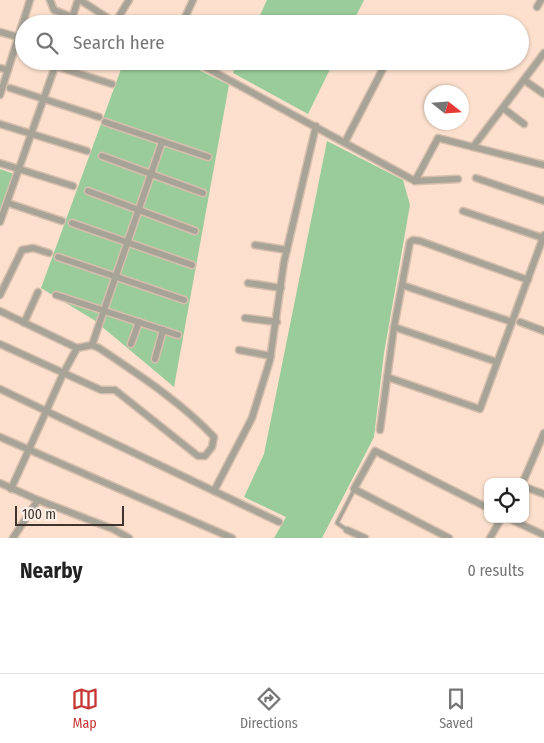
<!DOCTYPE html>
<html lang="en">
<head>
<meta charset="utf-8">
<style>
	body { margin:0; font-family:"Fira Sans Condensed",sans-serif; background:#f2f2f2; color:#222 }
	.controls { position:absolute; right:15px; bottom:15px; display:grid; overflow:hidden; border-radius:10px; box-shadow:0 1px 4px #0004 }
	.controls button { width:45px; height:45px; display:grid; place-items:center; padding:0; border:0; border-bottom:1px solid #e0e0e0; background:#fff; color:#222; font:25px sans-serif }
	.compass { position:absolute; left:424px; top:85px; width:45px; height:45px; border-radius:50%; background:#fff; box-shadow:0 1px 4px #0004; rotate:107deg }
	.scale { position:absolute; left:15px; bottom:12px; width:109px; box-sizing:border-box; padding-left:5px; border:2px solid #3f342d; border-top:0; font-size:14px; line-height:18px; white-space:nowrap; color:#3f342d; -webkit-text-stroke:4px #fcf1e9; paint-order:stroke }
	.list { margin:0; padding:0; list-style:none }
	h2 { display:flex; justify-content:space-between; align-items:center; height:65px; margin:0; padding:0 20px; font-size:21px }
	h2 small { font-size:16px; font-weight:400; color:#767676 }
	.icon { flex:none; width:28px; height:28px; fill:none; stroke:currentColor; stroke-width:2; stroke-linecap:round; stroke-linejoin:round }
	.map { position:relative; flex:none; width:544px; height:538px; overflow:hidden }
	.search { position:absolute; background:#fff; box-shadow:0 1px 4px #0004; left:15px; right:15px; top:15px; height:55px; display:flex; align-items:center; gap:12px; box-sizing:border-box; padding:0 18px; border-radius:28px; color:#767676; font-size:19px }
	.sheet { height:135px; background:#fff }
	nav { display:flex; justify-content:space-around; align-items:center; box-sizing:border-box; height:70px; border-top:1px solid #e0e0e0; background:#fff; font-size:14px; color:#767676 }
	nav a { display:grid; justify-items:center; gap:2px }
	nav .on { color:#c73835 }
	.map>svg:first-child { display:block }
	.green { fill:#9acc9b }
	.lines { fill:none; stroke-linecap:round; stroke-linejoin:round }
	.lane-casing { stroke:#d6bead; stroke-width:5.5 }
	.street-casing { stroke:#d6bead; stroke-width:9 }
	.lane { stroke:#a8a397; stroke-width:3 }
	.street { stroke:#a8a397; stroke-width:6 }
</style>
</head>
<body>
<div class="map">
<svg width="544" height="538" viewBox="0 0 544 538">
	<rect width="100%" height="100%" fill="#fce0cd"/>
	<g class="green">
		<polygon points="267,0 364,0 352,24 256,24"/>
		<polygon points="124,61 181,61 229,85 174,387 94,320 41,288"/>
		<polygon points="238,61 334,61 308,114 233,73"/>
		<polygon points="327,141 403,180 410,205 384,353 374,437 322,538 274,538 286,517 244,497 264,454"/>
		<polygon points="0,169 14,174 0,212"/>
	</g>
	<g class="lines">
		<defs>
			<polyline id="lane" points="347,530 337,523 354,490"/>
			<g id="street">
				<polyline points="50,0 54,10 72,17"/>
				<polyline points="80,0 117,24"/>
				<polyline points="537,7 541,0"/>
				<polyline points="40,23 43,24"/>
				<polyline points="115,23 129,0"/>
				<polyline points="70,24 78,0"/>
				<polyline points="182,24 193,0"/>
				<polyline points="406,24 406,23"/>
				<polyline points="0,32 18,37"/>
				<polyline points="39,61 112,84"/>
				<polyline points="194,61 415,181 438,138 544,165"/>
				<polyline points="0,68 8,70"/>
				<polyline points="524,80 544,94"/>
				<polyline points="10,88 99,117"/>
				<polyline points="0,95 30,0"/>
				<polyline points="503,108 524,124"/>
				<polyline points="105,122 208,157"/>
				<polyline points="0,124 87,151"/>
				<polyline points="345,142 387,61"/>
				<polyline points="473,147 544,53"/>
				<polyline points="102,156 203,193"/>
				<polyline points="0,163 73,186"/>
				<polyline points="476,178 544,201"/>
				<polyline points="415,181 458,179"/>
				<polyline points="88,191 195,231"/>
				<polyline points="8,203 62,221"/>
				<polyline points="463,211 543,238"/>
				<polyline points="0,222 57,61"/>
				<polyline points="72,223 192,265"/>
				<polyline points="255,245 287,250"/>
				<polyline points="58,257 184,300"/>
				<polyline points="248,283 281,288"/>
				<polyline points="402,285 512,322"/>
				<polyline points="0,295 22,250 33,248 49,253"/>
				<polyline points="56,295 178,335"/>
				<path d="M 0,311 L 77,348 L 92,345 L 99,348 C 139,375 181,402 214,437 L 212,447 L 205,456 L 198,456 L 115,390 L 101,390 L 0,344"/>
				<polyline points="245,318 277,322"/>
				<polyline points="520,322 544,331"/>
				<polyline points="24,323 38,292"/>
				<polyline points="394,327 497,362"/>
				<polyline points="131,344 139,322"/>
				<polyline points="92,345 162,142"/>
				<polyline points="239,350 271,356"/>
				<polyline points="155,359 163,330"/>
				<polyline points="387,377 480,409 544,235"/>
				<polyline points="0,389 279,522"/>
				<polyline points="380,430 394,327 410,242 413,240 420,241 528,280"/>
				<polyline points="0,437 232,538"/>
				<polyline points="523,482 544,433"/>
				<polyline points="0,483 38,500"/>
				<polyline points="525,487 544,494"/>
				<polyline points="11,489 63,374 77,348"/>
				<polyline points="214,491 252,418 270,360 284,262 316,126"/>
				<polyline points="510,519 544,535"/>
				<polyline points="347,530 365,538"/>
				<polyline points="13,538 38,500 113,529 129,538"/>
				<polyline points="449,538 354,489 375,451 488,508"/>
				<polyline points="490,538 501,519"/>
			</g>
		</defs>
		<use href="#lane" class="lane-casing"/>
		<use href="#street" class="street-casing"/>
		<use href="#lane" class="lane"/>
		<use href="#street" class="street"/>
	</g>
</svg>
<div class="controls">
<button><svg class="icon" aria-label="locate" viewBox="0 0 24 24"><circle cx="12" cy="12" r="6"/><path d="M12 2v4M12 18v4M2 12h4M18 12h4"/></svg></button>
</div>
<svg class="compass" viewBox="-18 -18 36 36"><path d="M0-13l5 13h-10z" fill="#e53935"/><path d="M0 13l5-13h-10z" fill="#767676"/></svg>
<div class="scale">100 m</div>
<div class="search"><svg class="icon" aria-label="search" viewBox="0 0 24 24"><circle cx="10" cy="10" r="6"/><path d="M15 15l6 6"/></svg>Search here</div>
</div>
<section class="sheet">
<h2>Nearby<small>0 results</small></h2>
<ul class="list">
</ul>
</section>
<nav>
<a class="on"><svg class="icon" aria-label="map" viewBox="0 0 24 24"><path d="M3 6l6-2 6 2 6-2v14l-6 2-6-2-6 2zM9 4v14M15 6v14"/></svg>Map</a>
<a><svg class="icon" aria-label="directions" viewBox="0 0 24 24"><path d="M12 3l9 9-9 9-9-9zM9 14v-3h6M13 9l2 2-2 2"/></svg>Directions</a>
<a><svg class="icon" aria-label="saved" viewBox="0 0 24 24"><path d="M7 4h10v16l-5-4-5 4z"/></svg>Saved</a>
</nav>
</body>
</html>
